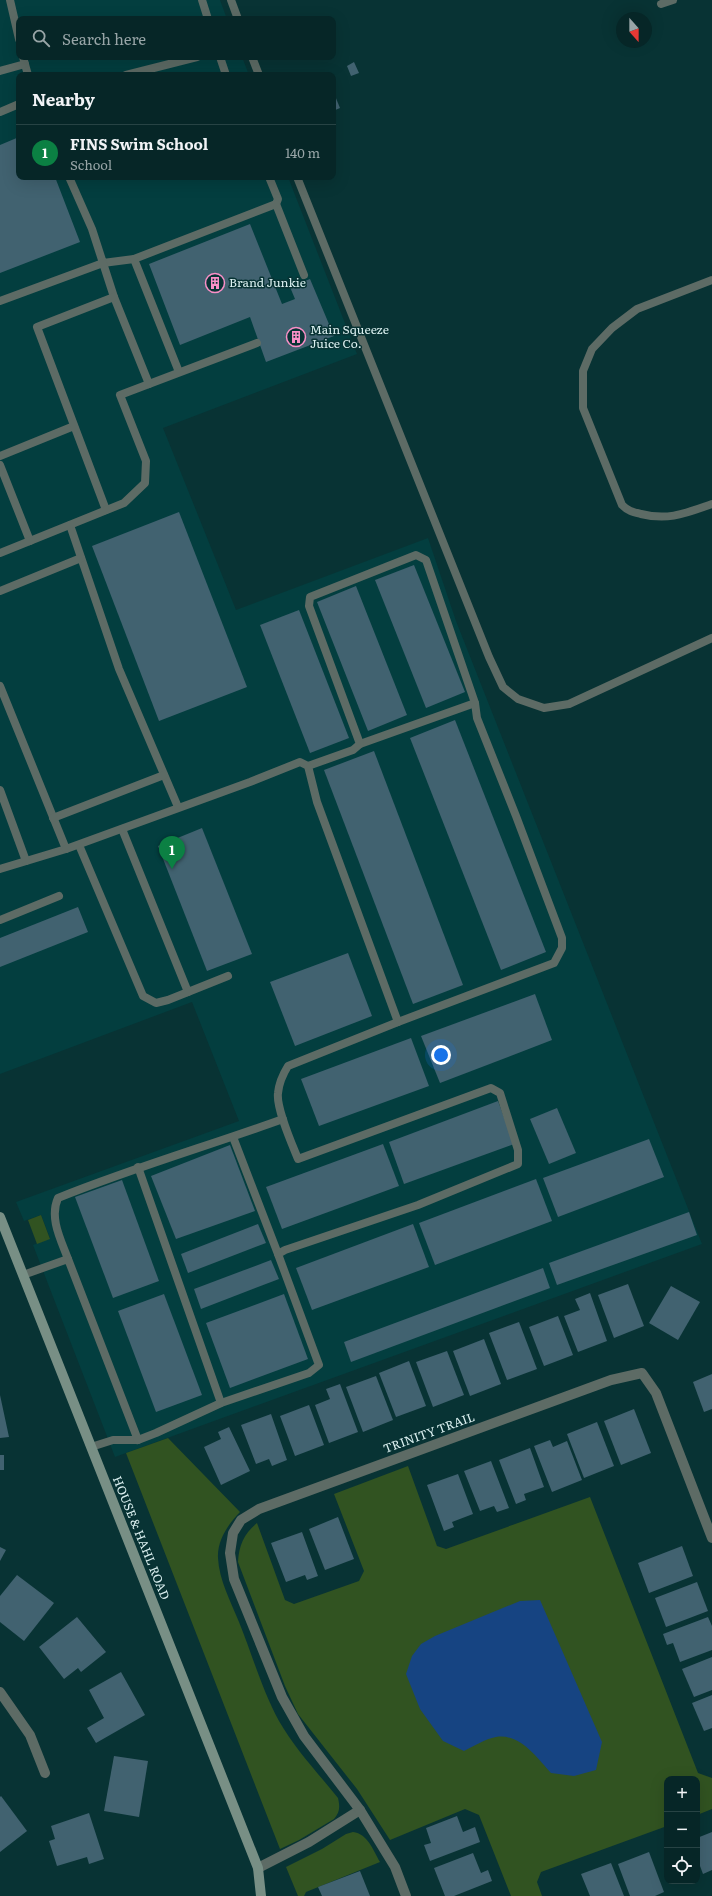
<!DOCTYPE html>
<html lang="en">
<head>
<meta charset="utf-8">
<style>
	body { margin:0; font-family:Literata,serif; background:#0f2e2f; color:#f1f3f6 }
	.controls { position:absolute; right:12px; bottom:12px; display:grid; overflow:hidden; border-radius:8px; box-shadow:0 4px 16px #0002 }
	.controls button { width:36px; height:36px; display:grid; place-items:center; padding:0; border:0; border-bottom:1px solid #274344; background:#062627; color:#f1f3f6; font:20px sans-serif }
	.compass { position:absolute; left:616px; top:12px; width:36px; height:36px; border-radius:50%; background:#062627; box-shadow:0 4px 16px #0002; rotate:159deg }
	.you { position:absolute; left:441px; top:1055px; width:14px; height:14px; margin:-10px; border:3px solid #fff; border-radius:50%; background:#1a73e8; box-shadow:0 0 0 6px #1a73e833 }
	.badge { display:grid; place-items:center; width:26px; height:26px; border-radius:50%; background:#0b8043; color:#fff; font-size:13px; font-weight:700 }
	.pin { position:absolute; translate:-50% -33px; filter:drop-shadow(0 1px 2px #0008) }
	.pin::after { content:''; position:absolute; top:21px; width:14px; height:12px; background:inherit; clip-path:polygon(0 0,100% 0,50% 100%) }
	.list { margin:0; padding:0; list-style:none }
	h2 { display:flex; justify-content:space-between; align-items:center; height:52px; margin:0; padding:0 16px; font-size:17px }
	h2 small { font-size:13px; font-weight:400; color:#98a5a7 }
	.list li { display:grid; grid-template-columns:26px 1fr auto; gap:12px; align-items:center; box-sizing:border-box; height:56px; padding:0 16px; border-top:1px solid #274344 }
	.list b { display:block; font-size:15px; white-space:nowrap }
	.list p { margin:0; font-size:13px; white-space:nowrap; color:#98a5a7 }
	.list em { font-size:13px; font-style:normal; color:#98a5a7 }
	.icon { flex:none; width:22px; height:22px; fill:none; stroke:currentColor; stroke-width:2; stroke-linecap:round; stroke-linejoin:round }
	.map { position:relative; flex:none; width:712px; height:1896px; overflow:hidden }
	.search { position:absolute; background:#062627; box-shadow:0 4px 16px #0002; left:16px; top:16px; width:320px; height:44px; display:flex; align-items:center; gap:10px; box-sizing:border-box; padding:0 14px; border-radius:8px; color:#98a5a7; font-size:15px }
	.panel { position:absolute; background:#062627; box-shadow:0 4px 16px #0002; left:16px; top:72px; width:320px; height:108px; border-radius:8px }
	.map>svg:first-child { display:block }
	.built { fill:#033e3f }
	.green { fill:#315321 }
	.water { fill:#164482 }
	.building { fill:#416270 }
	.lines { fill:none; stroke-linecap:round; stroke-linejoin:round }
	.lane { stroke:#5d6b65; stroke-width:8 }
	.street { stroke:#5d6b65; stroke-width:10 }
	.secondary { stroke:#788f85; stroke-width:10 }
	.labels { text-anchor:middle; stroke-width:3; stroke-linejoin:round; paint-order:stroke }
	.poi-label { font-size:12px; fill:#dcf1f1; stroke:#083334; text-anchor:start }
	.street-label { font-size:12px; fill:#dcf1f1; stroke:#083334 }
</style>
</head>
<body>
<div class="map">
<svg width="712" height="1896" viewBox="0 0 712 1896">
	<rect width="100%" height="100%" fill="#083334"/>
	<polygon class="built" points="0,0 220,0 227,19 19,19 19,57 242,57 249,75 19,75 19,177 288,177 357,354 163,428 236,610 428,538 456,621 702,1244 115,1457 33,1245 50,1238 41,1215 24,1221 16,1202 239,1121 192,1002 0,1074"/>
	<g class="green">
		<polygon points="41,1215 50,1239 37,1244 28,1220"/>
		<path d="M 168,1438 L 240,1512 C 228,1524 217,1541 218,1558 C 219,1580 231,1602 239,1622 C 252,1654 262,1690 279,1721 C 295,1749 318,1773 338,1798 C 340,1807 340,1812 334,1819 L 299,1840 L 280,1849 L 126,1453 Z"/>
		<path d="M 408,1466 L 437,1546 L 446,1549 L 590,1497 L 698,1773 L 712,1778 L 712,1809 L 697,1815 L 697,1779 L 667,1779 L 667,1826 L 541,1872 L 537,1882 L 542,1896 L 511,1896 L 479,1815 L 465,1809 L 390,1840 L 357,1789 L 298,1714 L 285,1686 L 238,1562 C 239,1545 244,1534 257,1523 L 285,1600 L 294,1604 L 359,1581 L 364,1571 L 334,1494 Z"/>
		<path d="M 353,1832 C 368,1834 373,1850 380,1862 L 306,1892 L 304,1896 L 298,1896 L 286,1867 L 322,1849 L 346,1834 Z"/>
	</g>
	<path class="water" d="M 540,1600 L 602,1742 L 596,1770 L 574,1776 L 551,1773 C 537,1758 520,1733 496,1737 C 485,1739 474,1746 464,1751 L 443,1741 L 420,1709 L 406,1674 L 412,1656 L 421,1644 L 435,1636 L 520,1601 Z"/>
	<g class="building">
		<polygon points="354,62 359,73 351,76 347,66"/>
		<polygon points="333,91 340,108 333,111"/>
		<polygon points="19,137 19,177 55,177 80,242 0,273 0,145"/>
		<polygon points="250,224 282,304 295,299 290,287 310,279 334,336 266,362 250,317 180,345 149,264"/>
		<polygon points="179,512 247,687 159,721 92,546"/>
		<polygon points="414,565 465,692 426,708 375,580"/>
		<polygon points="356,586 407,715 368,731 317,602"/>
		<polygon points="299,610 349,738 310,753 260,625"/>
		<polygon points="455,720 546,952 501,970 410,738"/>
		<polygon points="374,751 463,985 413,1004 324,770"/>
		<polygon points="202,828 252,954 207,971 158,846"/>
		<polygon points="78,907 88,932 0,967 0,938"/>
		<polygon points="348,953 372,1016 295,1046 270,982"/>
		<polygon points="535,994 552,1040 440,1083 421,1036"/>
		<polygon points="411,1038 429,1086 319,1126 301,1079"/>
		<polygon points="498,1101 514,1144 404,1184 389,1142"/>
		<polygon points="557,1108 576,1153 549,1164 530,1119"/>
		<polygon points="649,1139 664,1177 558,1217 543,1178"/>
		<polygon points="383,1144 399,1186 282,1229 266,1187"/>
		<polygon points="230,1145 255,1211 176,1239 151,1176"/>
		<polygon points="536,1179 552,1221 435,1265 419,1223"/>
		<polygon points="122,1180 159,1281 113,1298 75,1197"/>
		<polygon points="689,1212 697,1235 557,1285 549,1263"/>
		<polygon points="258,1224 266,1243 188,1273 181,1254"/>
		<polygon points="413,1224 429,1267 312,1310 296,1268"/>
		<polygon points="271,1260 279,1279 201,1309 194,1289"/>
		<polygon points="543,1268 550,1288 351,1362 344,1342"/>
		<polygon points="628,1284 644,1326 614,1338 598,1295"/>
		<polygon points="671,1286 700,1302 678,1340 649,1323"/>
		<polygon points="590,1293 607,1341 578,1352 564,1316 580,1310 575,1299"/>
		<polygon points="164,1294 202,1395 156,1412 118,1311"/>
		<polygon points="284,1294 308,1359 230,1388 206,1323"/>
		<polygon points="558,1316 573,1355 544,1366 529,1327"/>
		<polygon points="519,1322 537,1369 507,1380 489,1333"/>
		<polygon points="484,1339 501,1384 470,1396 453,1351"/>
		<polygon points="447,1351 464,1395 433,1407 416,1362"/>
		<polygon points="409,1361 426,1406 396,1417 379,1373"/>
		<polygon points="712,1374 712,1409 704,1412 693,1382"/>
		<polygon points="376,1376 393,1420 363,1432 346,1387"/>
		<polygon points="340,1384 358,1432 329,1443 315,1405 330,1399 326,1389"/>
		<polygon points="0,1395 9,1437 0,1438"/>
		<polygon points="309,1405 324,1445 295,1456 280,1416"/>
		<polygon points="634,1409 651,1453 621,1465 604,1421"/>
		<polygon points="271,1414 287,1460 272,1466 269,1459 256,1464 241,1425"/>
		<polygon points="597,1422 614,1466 584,1478 567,1434"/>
		<polygon points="229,1427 250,1471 221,1485 204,1447 221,1439 218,1432"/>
		<polygon points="550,1440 553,1447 567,1441 582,1480 552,1492 534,1446"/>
		<polygon points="530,1448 544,1487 524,1494 526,1500 516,1504 499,1460"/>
		<rect x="0" y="1455" width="4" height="15"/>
		<polygon points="491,1461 509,1508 497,1512 494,1506 480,1511 464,1471"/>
		<polygon points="458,1474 473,1514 452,1522 454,1527 444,1531 427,1485"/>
		<polygon points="338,1517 354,1559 325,1570 309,1529"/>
		<polygon points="302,1532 318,1576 307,1580 305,1575 286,1582 271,1543"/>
		<polygon points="682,1546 693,1576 649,1593 638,1563"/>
		<polygon points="0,1547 6,1550 0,1561"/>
		<polygon points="17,1575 54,1603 24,1641 0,1622 0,1596"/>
		<polygon points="697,1582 708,1611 666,1627 655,1598"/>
		<polygon points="77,1617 106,1652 81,1672 78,1668 64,1679 39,1647"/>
		<polygon points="708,1617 712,1626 712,1650 680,1662 673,1643 667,1645 663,1634"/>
		<polygon points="712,1657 712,1690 694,1697 682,1669"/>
		<polygon points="121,1672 145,1715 96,1743 87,1728 104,1718 89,1690"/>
		<polygon points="712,1695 712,1728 704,1731 692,1703"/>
		<polygon points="114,1756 148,1761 139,1817 104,1811"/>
		<polygon points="1,1796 27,1831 0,1852 0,1797"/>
		<polygon points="89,1813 104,1859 89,1864 87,1857 57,1866 49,1841 55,1839 51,1826"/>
		<polygon points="457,1816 463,1832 475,1827 480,1842 430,1861 424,1845 431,1843 426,1828"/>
		<polygon points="712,1832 712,1870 703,1874 697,1858 697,1838"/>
		<polygon points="649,1852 664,1892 655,1896 630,1896 618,1864"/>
		<polygon points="473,1853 481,1873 488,1870 492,1881 454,1896 445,1896 434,1868"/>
		<polygon points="611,1863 624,1896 590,1896 581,1874"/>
		<polygon points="360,1871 370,1896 322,1896 318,1887"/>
	</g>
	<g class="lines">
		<g class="lane">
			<polyline points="10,0 19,39"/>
			<polyline points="202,0 208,19"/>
			<polyline points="231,0 238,19"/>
			<polyline points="661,4 673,0"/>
			<polyline points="23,57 28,75"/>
			<polyline points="220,57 226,75"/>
			<polyline points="252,57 259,75"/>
			<polyline points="0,71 25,64"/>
			<polyline points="126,75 197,57"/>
			<polyline points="0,112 19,104"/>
			<polyline points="69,177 92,229 103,263 134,259"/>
			<polyline points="269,177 278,199 276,204"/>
			<polyline points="297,177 489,657 503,687 518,699 544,708 569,704 712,638"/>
			<path d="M 712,280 L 637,309 L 612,328 L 592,349 L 583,371 L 583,408 L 622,505 C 628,511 633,512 641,514 C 669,521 686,513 712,504"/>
			<polyline points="0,301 103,263 114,297 149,384"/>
			<polyline points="179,372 134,259 276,204 304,275"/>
			<polyline points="0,456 74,426"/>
			<polyline points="0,465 30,541"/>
			<polyline points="106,510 37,327 114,297"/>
			<polyline points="70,525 119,669 178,807"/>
			<polyline points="0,553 124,503 145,483 146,461 120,395 257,343"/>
			<polyline points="0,591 81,558"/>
			<polyline points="0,686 66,849 0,869"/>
			<polyline points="360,744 475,703"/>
			<polyline points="308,766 353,750 360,744 309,606 310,597 416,555 426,560 475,703 477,718 516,816 562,938 562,948 554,963 398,1022"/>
			<polyline points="0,790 26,861"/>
			<polyline points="53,818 164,775"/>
			<polyline points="122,829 188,992"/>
			<polyline points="79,845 143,996 156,1003 168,1000 228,976"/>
			<path d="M 66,849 L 250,782 L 300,762 L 308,766 L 317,802 L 398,1022 L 288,1066 C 283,1074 279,1083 278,1093 C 276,1108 292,1144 298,1159 L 491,1088 L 500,1093 L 518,1150 L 518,1164 L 418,1205 L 285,1250 L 278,1254 L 319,1365 L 309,1373 L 221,1403 L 156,1433 L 138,1440 L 113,1440 L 91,1447"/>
			<polyline points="0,920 59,896"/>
			<polyline points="233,1137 278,1254"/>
			<polyline points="138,1167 221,1403"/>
			<path d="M 68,1259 C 61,1240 49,1218 58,1198 C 132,1168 208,1146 283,1119"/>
			<polyline points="23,1275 68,1259 138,1440"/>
		</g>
		<g class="street">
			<polyline points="0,1692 30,1735 45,1773"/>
			<polyline points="258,1868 309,1842 360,1810"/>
			<polyline points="406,1896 395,1867 360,1810 304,1736 282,1697 234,1579 230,1553 233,1533 241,1520 259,1509 611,1380 642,1373 656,1393 712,1538"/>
		</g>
		<polyline class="secondary" points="0,1217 258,1868 261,1896"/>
	</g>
	<defs>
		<symbol id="building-ring" viewBox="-11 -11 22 22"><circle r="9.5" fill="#083334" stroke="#fa8fc7" stroke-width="1.5"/><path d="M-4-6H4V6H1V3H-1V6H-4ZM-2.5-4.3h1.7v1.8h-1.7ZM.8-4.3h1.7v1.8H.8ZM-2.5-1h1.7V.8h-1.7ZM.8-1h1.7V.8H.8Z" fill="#fa8fc7"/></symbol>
	</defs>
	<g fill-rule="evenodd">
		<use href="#building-ring" x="204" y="272" width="22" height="22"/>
		<use href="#building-ring" x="285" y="326" width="22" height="22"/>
	</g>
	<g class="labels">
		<g class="poi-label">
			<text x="229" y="287">Brand Junkie</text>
			<text x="310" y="334">Main Squeeze<tspan x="310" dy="14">Juice Co.</tspan></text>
		</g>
		<g class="street-label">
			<text transform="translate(429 1433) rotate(-20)" y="4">TRINITY TRAIL</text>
			<text transform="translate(141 1538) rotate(68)" y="4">HOUSE &amp; HAHL ROAD</text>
		</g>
	</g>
</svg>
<div class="controls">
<button>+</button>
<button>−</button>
<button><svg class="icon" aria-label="locate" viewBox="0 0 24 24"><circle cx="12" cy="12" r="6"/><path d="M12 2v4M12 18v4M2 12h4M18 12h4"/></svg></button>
</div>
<svg class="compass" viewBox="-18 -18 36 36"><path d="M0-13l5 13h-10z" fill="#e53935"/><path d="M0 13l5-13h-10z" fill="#98a5a7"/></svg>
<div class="you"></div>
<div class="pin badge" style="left:172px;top:869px">1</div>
<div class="search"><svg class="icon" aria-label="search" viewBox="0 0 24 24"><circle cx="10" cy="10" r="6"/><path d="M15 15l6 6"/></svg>Search here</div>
<section class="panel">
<h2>Nearby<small></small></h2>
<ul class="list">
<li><span class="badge">1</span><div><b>FINS Swim School</b><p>School</p></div><em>140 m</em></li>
</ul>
</section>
</div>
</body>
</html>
